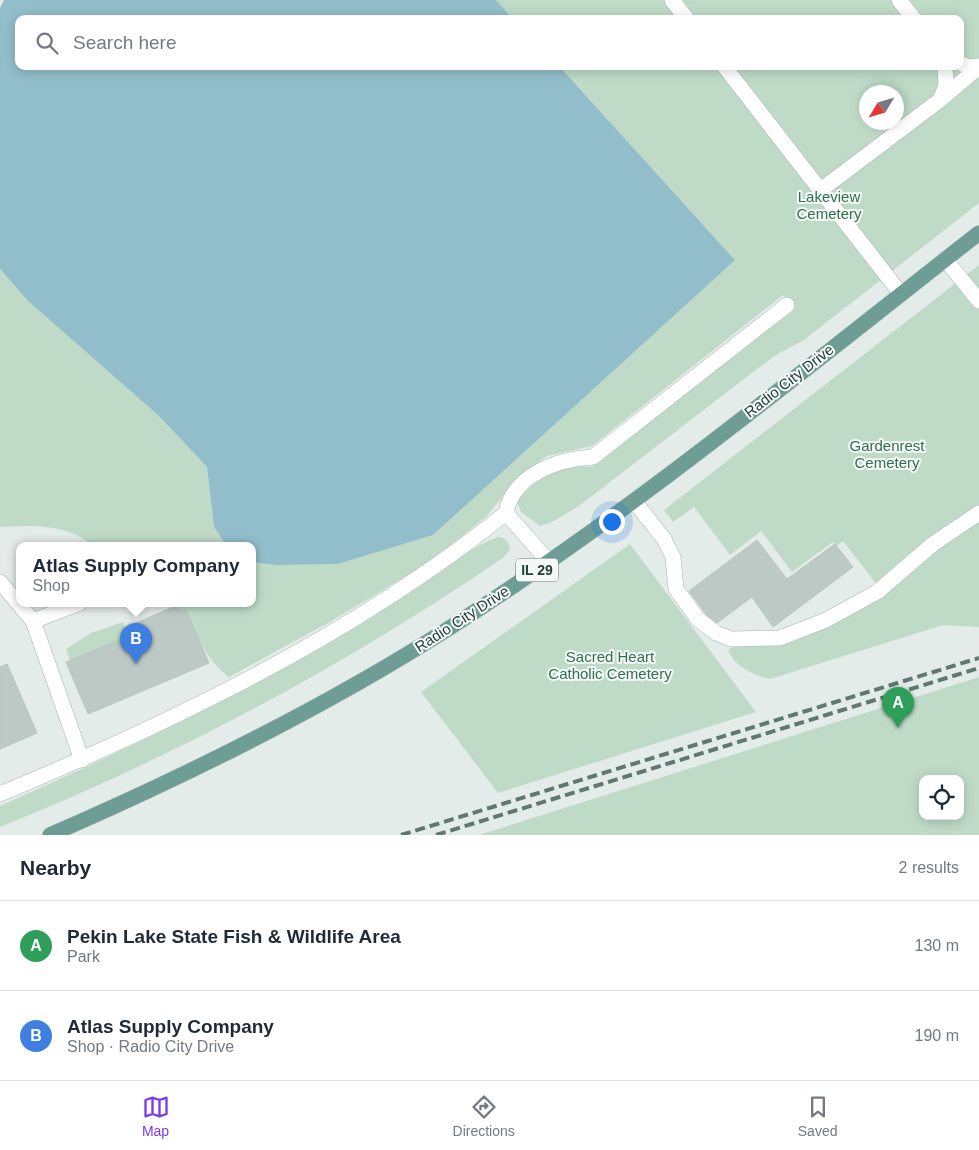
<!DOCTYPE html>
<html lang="en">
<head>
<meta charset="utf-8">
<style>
	body { margin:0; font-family:Helvetica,sans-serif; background:#f6f6f7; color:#1f2937 }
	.controls { position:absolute; right:15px; bottom:15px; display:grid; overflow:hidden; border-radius:10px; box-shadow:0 2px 12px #0003 }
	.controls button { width:45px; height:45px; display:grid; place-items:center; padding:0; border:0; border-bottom:1px solid #e0e1e3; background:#fff; color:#1f2937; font:25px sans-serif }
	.compass { position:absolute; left:859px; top:85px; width:45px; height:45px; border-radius:50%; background:#fff; box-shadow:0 2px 12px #0003; rotate:232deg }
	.you { position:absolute; left:611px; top:521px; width:18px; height:18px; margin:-12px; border:4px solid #fff; border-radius:50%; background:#1a73e8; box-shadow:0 0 0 8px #1a73e833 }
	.badge { display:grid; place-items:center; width:32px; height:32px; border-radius:50%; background:#7c3aed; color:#fff; font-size:16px; font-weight:700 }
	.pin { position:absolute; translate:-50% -41px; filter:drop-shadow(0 1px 2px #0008) }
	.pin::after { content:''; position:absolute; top:26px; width:18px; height:15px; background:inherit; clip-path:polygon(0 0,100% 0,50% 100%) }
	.popup { position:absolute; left:16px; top:542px; width:240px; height:65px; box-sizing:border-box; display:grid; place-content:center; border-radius:10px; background:#fff; filter:drop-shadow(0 1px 4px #0005); font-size:16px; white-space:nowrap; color:#747a83 }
	.popup b { font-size:19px; color:#1f2937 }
	.popup::after { content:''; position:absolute; left:50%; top:100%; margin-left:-10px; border:10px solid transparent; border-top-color:#fff }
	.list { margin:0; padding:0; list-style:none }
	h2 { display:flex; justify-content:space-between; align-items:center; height:65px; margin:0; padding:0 20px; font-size:21px }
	h2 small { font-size:16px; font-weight:400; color:#747a83 }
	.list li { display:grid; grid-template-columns:32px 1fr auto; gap:15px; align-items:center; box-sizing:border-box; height:90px; padding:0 20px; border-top:1px solid #e0e1e3 }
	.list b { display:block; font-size:19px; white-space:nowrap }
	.list p { margin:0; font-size:16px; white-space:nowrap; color:#747a83 }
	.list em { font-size:16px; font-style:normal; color:#747a83 }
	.icon { flex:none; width:28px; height:28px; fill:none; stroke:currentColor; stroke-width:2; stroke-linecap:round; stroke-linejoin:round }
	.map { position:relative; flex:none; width:979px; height:835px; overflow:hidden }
	.search { position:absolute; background:#fff; box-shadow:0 2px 12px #0003; left:15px; right:15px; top:15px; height:55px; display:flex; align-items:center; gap:12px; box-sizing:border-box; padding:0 18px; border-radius:10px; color:#747a83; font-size:19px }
	.sheet { height:245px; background:#fff }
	nav { display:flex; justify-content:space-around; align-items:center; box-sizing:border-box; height:70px; border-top:1px solid #e0e1e3; background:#fff; font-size:14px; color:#747a83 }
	nav a { display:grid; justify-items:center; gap:2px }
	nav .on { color:#7c3aed }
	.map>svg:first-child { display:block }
	.green { fill:#bfdbc8; fill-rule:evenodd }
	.water { fill:#92becb }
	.building { fill:#bcc9c5; stroke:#b7c5c0 }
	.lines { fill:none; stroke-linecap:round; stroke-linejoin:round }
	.minor-casing { stroke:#a7b4b0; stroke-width:16 }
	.major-casing { stroke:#c2c8c7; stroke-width:16 }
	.minor { stroke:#fff; stroke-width:15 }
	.major { stroke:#6d9d94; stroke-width:15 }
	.rail { stroke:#607772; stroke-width:4; stroke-dasharray:10 5; stroke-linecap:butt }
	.labels { text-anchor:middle; stroke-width:4; stroke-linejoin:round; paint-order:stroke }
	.shield { fill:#f4f9f7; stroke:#637571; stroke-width:1 }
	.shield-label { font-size:14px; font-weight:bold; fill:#253c37 }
	.park-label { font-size:15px; fill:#336e4e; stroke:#f4f9f7 }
	.street-label { font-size:15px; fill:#253c37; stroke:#f4f9f7 }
</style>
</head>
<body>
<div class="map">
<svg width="979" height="835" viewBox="0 0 979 835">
	<rect width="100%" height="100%" fill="#e4ece9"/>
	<g class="green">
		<path d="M 496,0 L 979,0 L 979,203 L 804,340 L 776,355 L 757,369 L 579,506 L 552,522 L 540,526 L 521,512 L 517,502 C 532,482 549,472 573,466 C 580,465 586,468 593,466 L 794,310 L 783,295 L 592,446 L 547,456 L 527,471 L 511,486 L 487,516 L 428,563 L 328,623 L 229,677 C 206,660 197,636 186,610 L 182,612 L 179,605 L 176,606 L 173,603 L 252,603 L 252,562 L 275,565 L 601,380 L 735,260 L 559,66 L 960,66 L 960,19 L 513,19 ZM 866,92 L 896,92 L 896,122 L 866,122 Z"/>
		<path d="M 979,265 L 979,627 L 943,625 L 770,679 C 753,675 736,667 728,651 C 735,642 748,643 759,642 L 882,591 L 843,541 L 837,546 L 833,542 L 792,572 L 761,531 L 730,555 L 694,507 L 673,522 L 664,510 Z"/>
		<path d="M 0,269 L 28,301 L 159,416 L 207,467 L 214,527 L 226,545 L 93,545 C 62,523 36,526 0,527 Z"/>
		<path d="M 498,537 C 506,538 509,542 510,549 L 504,557 C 347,665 176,756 0,827 L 0,806 C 114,755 227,702 335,639 C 366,621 395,602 425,582 C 449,565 471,547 498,537 Z"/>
		<polygon points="630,544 756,712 498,793 421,692"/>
		<polygon points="123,622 125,628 122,629 126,637 70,660 66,649 91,633"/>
		<path d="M 979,677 L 979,835 L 479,835 ZM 923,779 L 960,779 L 960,816 L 923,816 Z"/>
	</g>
	<polygon class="water" points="4,0 496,0 513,19 19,19 19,66 559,66 735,260 433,535 337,564 275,565 252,562 252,545 226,545 214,527 207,467 159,416 28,301 0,269 0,8"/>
	<g class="building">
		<polygon points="757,540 787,579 835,544 853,567 773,627 752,597 714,625 689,591"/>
		<polygon points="178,605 182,612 186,610 209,663 88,714 66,662 126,637 122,629"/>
		<polygon points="7,664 37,733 0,749 0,667"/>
	</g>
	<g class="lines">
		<defs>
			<g id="minor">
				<polyline points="672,0 687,19"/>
				<polyline points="899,0 914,19"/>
				<polyline points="960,63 969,67 979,66"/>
				<polyline points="724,66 901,294"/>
				<polyline points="941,99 979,67"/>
				<polyline points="822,189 940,100 946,86 945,66"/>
				<polyline points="945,259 979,301"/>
				<polyline points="634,501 664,539 673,557 676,589 698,619 716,633 731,639 780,638 826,620 877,592 933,544 979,513"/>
				<path d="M 506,513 C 513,475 557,459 593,457 L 787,305"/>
				<polyline points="0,582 33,621 82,760"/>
				<polyline points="33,621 80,603"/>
				<path d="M 0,794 C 177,720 355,634 506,513 L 549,562"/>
			</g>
			<path id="major" d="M 50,835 C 188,775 324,708 451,627 C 636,509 806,368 979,233"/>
		</defs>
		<use href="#minor" class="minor-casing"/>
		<use href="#major" class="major-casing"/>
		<use href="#minor" class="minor"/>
		<use href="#major" class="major"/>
		<g class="rail">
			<polyline points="401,835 979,658"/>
			<polyline points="436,835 979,668"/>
		</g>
	</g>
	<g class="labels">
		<rect class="shield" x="516" y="558.5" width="42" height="23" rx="4"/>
		<g class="shield-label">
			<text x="537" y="575">IL 29</text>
		</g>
		<g class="park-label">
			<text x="829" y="202">Lakeview<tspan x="829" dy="17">Cemetery</tspan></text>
			<text x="887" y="451">Gardenrest<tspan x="887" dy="17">Cemetery</tspan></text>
			<text x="610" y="662">Sacred Heart<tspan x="610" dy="17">Catholic Cemetery</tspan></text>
		</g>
		<g class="street-label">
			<text transform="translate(789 381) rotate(-38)" y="5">Radio City Drive</text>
			<text transform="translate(462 619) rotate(-33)" y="5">Radio City Drive</text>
		</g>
	</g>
</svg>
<div class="controls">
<button><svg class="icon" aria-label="locate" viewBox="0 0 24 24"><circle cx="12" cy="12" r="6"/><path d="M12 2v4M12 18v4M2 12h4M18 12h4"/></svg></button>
</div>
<svg class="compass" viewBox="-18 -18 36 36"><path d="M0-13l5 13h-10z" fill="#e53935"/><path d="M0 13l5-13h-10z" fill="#747a83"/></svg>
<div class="you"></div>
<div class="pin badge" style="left:898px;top:728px;background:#2e9e5b">A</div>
<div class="pin badge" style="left:136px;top:664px;background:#3f7fe0">B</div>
<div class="popup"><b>Atlas Supply Company</b>Shop</div>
<div class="search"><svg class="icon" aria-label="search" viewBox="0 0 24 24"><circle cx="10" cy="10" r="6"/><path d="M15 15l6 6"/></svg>Search here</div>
</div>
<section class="sheet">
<h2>Nearby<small>2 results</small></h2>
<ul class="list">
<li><span class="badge" style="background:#2e9e5b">A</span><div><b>Pekin Lake State Fish &amp; Wildlife Area</b><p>Park</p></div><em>130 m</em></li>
<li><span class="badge" style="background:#3f7fe0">B</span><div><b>Atlas Supply Company</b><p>Shop · Radio City Drive</p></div><em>190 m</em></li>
</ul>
</section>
<nav>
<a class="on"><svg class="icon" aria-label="map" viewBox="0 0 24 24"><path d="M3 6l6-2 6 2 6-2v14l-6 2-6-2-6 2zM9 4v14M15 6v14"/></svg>Map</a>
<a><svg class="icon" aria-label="directions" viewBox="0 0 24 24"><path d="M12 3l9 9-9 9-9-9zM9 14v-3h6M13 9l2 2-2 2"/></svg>Directions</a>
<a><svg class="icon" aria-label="saved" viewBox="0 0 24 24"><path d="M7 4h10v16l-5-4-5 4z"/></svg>Saved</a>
</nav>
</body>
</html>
